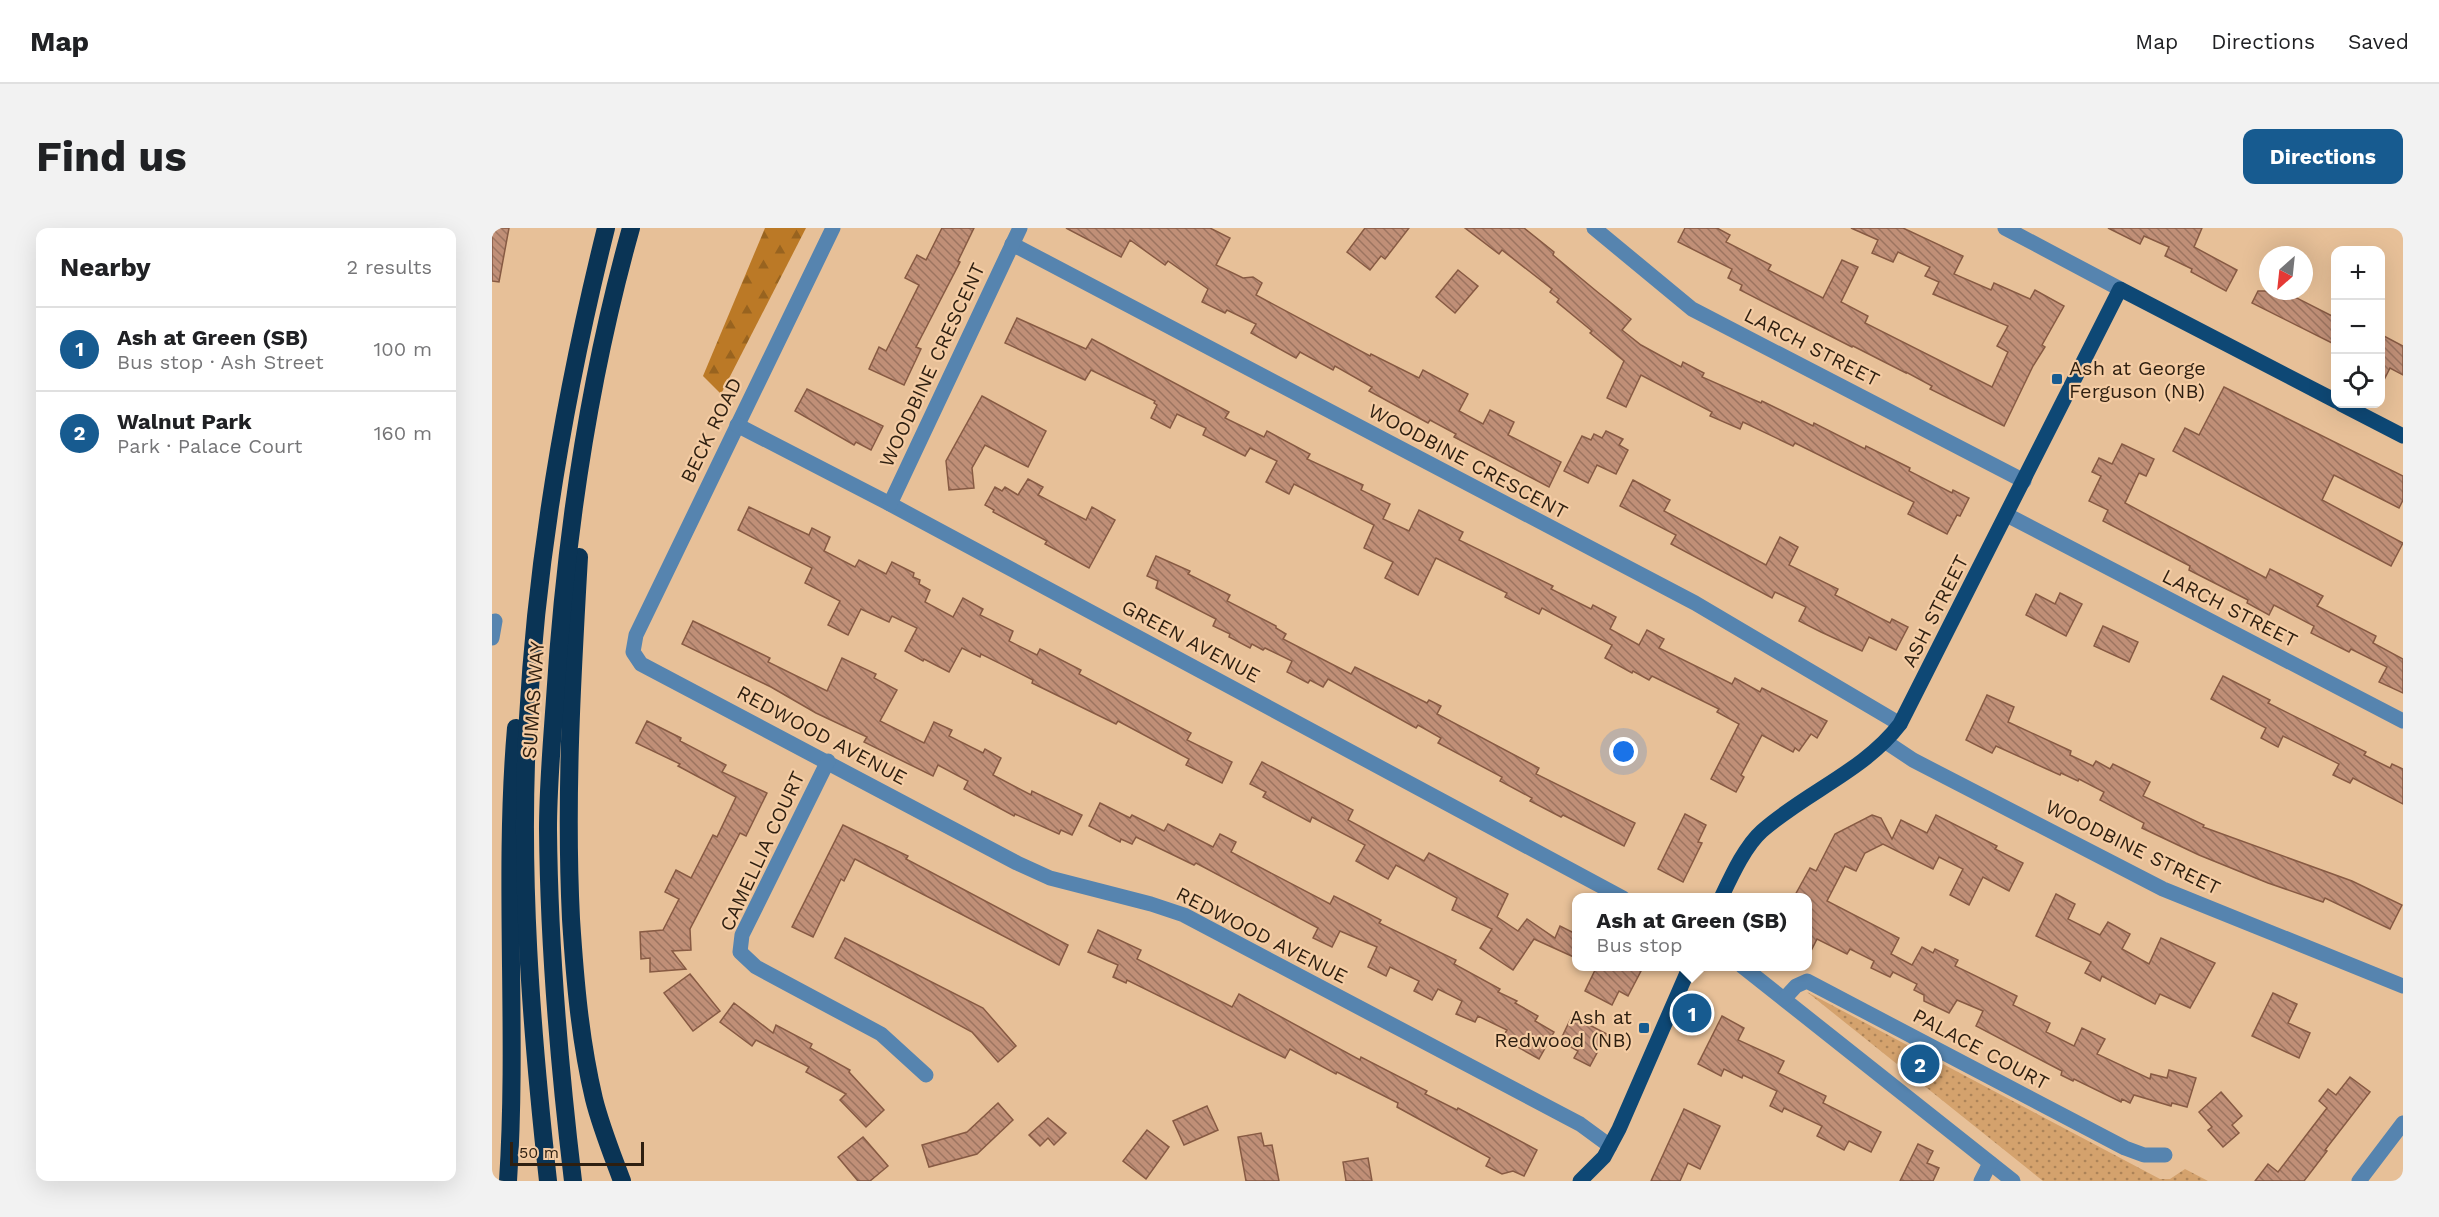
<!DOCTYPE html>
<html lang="en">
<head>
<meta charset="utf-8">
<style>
	body { margin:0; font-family:"Work Sans",sans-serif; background:#f2f2f2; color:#202124 }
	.controls { position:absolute; right:18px; top:18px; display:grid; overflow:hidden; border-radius:12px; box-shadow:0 6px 24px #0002 }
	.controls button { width:54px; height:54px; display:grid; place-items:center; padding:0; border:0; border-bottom:2px solid #e0e0e0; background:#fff; color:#202124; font:30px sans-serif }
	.compass { position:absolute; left:1767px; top:18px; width:54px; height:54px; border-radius:50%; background:#fff; box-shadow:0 6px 24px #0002; rotate:207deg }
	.scale { position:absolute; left:18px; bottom:15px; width:134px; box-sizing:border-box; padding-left:6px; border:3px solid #2e1f10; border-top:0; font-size:16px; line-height:21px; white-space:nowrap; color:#2e1f10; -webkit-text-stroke:4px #f4cca4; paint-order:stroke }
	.you { position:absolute; left:1132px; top:524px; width:21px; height:21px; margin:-15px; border:4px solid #fff; border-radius:50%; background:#1a73e8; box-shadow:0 0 0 9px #1a73e833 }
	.badge { display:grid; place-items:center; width:39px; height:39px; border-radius:50%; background:#175b90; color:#fff; font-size:20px; font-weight:700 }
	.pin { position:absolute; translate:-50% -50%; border:3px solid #fff; box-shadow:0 2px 6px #0006 }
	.popup { position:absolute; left:1080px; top:665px; width:240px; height:78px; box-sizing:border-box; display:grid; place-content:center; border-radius:12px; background:#fff; filter:drop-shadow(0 2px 4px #0005); font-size:20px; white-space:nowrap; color:#757577 }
	.popup b { font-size:22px; color:#202124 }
	.popup::after { content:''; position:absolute; left:50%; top:100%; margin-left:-12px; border:12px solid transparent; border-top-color:#fff }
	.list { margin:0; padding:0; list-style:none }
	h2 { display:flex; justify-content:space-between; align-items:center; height:78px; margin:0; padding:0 24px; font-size:26px }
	h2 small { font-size:20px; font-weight:400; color:#757577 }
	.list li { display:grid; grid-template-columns:39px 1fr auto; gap:18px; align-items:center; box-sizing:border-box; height:84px; padding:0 24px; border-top:2px solid #e0e0e0 }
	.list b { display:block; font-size:22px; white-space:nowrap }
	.list p { margin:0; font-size:20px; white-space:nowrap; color:#757577 }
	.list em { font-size:20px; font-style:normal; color:#757577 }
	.icon { flex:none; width:33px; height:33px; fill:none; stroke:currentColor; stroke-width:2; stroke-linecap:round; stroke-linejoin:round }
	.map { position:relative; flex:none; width:1911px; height:953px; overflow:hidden; border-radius:12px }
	header { display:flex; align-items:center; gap:36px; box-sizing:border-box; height:84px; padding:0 30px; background:#fff; border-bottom:2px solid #e0e0e0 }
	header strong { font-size:28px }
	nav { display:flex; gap:33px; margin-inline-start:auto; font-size:21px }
	.intro { display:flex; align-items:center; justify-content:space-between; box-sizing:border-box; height:144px; padding:0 36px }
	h1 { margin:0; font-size:42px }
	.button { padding:15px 27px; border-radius:12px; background:#175b90; color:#fff; font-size:21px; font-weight:700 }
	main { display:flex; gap:36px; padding:0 36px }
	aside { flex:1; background:#fff; border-radius:12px; box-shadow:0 6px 24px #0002 }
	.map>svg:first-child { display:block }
	.forest { fill:url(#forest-firs) }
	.park { fill:url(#park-dots) }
	.building { fill:url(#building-back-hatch); stroke:#875a43; stroke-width:1.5 }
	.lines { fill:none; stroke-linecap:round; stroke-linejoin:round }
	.minor { stroke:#5684af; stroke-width:15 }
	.major { stroke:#0e4875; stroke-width:15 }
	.highway { stroke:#0a3455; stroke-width:18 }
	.poi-dot { fill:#175b90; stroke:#f4cca4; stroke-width:2 }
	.labels { text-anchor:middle; stroke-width:4.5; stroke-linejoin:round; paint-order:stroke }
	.street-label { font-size:20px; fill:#2e1f10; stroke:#f4cca4 }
	.poi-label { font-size:20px; fill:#2e1f10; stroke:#f4cca4; text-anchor:start }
</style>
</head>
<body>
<header>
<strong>Map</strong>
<nav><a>Map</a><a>Directions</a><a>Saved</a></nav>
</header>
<div class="intro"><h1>Find us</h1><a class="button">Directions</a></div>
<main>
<aside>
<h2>Nearby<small>2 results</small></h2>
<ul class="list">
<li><span class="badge">1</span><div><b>Ash at Green (SB)</b><p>Bus stop · Ash Street</p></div><em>100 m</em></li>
<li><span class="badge">2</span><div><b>Walnut Park</b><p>Park · Palace Court</p></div><em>160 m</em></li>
</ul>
</aside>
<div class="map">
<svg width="1911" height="953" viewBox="0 0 1911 953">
	<defs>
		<pattern id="forest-firs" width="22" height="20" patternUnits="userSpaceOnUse" patternTransform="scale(1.5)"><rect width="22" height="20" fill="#bb7926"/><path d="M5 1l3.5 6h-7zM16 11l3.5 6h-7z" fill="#98631f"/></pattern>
		<pattern id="park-dots" width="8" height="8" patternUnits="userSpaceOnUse" patternTransform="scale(1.5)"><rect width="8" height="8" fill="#d4a26d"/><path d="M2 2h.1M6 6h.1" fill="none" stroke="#ac8358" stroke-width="1.8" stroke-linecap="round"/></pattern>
		<pattern id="building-back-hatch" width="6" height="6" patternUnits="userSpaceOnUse" patternTransform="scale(1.5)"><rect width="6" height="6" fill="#c08f77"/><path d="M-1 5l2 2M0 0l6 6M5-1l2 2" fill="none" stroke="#9c7460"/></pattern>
	</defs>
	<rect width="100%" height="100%" fill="#e7c098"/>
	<polygon class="forest" points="273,0 314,0 229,166 211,148"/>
	<polygon class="park" points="1315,764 1668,951 1678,951 1693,941 1716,953 1551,953"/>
	<g class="building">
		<polygon points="0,0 17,0 7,54 0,53"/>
		<polygon points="450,0 482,0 466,33 468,34 424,119 429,121 412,157 377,141 387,119 394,123 427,57 413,50 425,27 434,32"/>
		<polygon points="574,0 718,0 738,10 724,37 751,50 761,49 770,55 764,67 878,128 879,126 927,150 931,142 976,166 967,183 991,196 998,182 1022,194 1016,207 1069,234 1057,259 962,209 964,206 938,192 936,195 877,163 880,159 843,138 841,142 808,124 804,130 759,105 764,96 735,82 733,85 710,74 716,61 676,33 673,37 638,12 629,29"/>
		<polygon points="873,0 917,0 893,31 889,28 878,42 855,24"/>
		<polygon points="973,0 1032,0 1062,24 1061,27 1103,62 1139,91 1130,102 1149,117 1189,139 1191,134 1212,145 1210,149 1269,175 1270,173 1321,198 1322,195 1373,221 1374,218 1418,240 1417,243 1460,265 1461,262 1477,270 1468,288 1465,287 1455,306 1416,286 1422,274 1303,215 1301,218 1251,194 1248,201 1218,188 1220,184 1149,147 1134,179 1115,170 1132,133 1098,105 1100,103 1065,74 1067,71 1058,64 1060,61 1010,22 1007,26"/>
		<polygon points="1193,0 1225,0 1238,7 1234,14 1279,37 1276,42 1331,70 1350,32 1366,39 1349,74 1376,88 1373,95 1500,159 1516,124 1505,118 1516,98 1441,66 1447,54 1433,48 1438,39 1406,24 1401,34 1380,25 1386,12 1359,0 1411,0 1471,28 1462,46 1499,62 1502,55 1538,71 1543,62 1572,78 1550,117 1553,119 1541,138 1512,198 1438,161 1440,158 1414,144 1414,145 1361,118 1360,119 1248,62 1250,57 1236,50 1240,41 1186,14"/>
		<polygon points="1616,0 1710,0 1702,19 1745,42 1734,63 1699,44 1700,41 1673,28 1677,19 1652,8 1648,16"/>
		<polygon points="966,42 986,58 963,85 944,69"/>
		<polygon points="1766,63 1791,63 1844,90 1844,117 1760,75"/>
		<polygon points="525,90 594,121 600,111 737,184 733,190 772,209 775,203 818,226 815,231 871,257 869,262 898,276 891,291 917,303 927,282 971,304 967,312 1061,358 1059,361 1099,381 1101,377 1124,389 1118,401 1147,417 1155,402 1172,411 1167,420 1240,456 1243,450 1268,464 1270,460 1335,493 1325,510 1319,506 1307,523 1303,520 1301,524 1270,507 1249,547 1252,549 1244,564 1219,551 1247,496 1225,484 1227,481 1160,448 1157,452 1141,443 1140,445 1113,430 1120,417 1050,380 1047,386 1013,369 1015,365 944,330 926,367 893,350 901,334 872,320 882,297 802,256 797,266 774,254 785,233 758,220 753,228 711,207 714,200 685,186 678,200 659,190 665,177 662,175 663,173 599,142 593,152 513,115"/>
		<polygon points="1888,106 1911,118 1911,147 1898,140 1888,160"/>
		<polygon points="1732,159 1911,248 1911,272 1907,280 1842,247 1830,272 1911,315 1899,338 1681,223 1693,200 1707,207"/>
		<polygon points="315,161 391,198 379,222 364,214 362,217 303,183"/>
		<polygon points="490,168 554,203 536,239 493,217 480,240 482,260 457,262 454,233"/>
		<polygon points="1114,203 1131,211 1127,217 1136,222 1124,246 1105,237 1096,255 1072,243 1090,208 1099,212 1102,206 1110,210"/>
		<polygon points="1630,216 1662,231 1654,248 1647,245 1633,275 1774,350 1778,341 1831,368 1825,378 1884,408 1881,415 1911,431 1911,465 1887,454 1895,439 1859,421 1857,424 1819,405 1822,398 1782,377 1777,387 1755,375 1756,372 1697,342 1698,338 1611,293 1616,282 1597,273 1609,248 1600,244 1607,230 1620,236"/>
		<polygon points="536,251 551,259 546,267 594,292 600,279 623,292 597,340 553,316 555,313 501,284 502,282 493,277 503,259 510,263 513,259 526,267"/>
		<polygon points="1141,252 1178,272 1172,283 1274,337 1288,309 1306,319 1297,337 1346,361 1343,367 1398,395 1400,391 1416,399 1404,422 1377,409 1370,423 1329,404 1307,393 1314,379 1283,364 1280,370 1179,316 1184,307 1128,278"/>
		<polygon points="257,279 317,307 320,300 338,309 332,323 363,339 367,332 394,346 400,334 422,345 421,349 428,352 427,356 438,362 433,374 461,389 471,370 491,381 488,387 521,403 517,413 545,427 548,421 589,442 587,446 699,505 695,512 740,534 730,555 694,537 697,531 626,493 624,496 540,455 541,452 489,426 488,429 470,420 457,444 432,431 431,433 413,423 425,400 400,388 397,394 369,381 356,407 336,397 348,373 313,355 320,340 246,302"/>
		<polygon points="664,328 698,343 696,346 738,367 735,373 784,398 784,400 794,406 791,411 859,446 863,439 935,475 937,472 949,478 945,486 1047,540 1044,546 1143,595 1132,618 1071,587 1069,589 1038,573 1040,570 1008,553 1010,549 946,515 949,510 926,497 924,500 836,451 831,459 818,452 816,455 795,444 800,433 773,420 771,422 760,416 758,420 737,409 738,406 721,398 724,391 664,360 666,353 655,348"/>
		<polygon points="1568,365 1590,376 1574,408 1534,387 1544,366 1563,376"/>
		<polygon points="201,393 278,430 276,434 335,463 350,430 384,446 382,450 405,462 388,493 432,515 442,494 460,502 457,508 491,525 493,521 509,530 501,547 539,567 540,563 590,587 580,607 569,602 567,606 523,586 522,588 472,561 476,553 446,537 441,548 372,514 375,509 324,485 279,459 190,416"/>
		<polygon points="1611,398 1646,414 1637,434 1602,418"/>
		<polygon points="1731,448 1778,472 1776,475 1874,524 1872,527 1898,540 1900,536 1911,541 1911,576 1861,550 1858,555 1841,547 1847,536 1791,508 1786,519 1769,510 1774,500 1719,471"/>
		<polygon points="1495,467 1522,479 1516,494 1579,523 1578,527 1601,538 1604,533 1618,541 1621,536 1658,554 1651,568 1712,597 1711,599 1860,653 1910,677 1898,701 1833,670 1831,674 1776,655 1707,627 1650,600 1652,595 1608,572 1612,564 1587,551 1586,553 1569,545 1568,547 1504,518 1500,525 1474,512"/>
		<polygon points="155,493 189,510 188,513 234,537 230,544 275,565 254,608 248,605 198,701 199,722 180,723 194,741 158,744 158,730 149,731 148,704 171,702 187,671 173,664 184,642 199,650 221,607 225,609 244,569 186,538 188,536 144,515"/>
		<polygon points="770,534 861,582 856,592 932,633 937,625 1016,666 1005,689 1026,703 1035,691 1063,710 1068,698 1084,706 1084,730 1042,711 1021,742 988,720 1000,701 960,682 965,670 904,637 896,651 864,633 873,617 820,589 818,594 771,569 774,564 758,556"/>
		<polygon points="608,575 638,590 640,587 672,603 676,596 721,619 728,606 744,614 739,624 838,676 842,668 889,692 887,695 964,732 962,736 1008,761 1006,764 1025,773 1023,775 1046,788 1043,793 1062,804 1047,831 1024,818 1026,815 1012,807 1015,802 986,788 983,794 964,786 970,773 946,761 940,772 922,763 927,753 898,739 894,748 876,739 885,719 848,703 840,719 821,710 826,700 704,635 702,637 644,609 640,616 629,611 628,614 597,598"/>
		<polygon points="1193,586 1214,597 1206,614 1210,615 1191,654 1166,641"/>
		<polygon points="1380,587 1389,590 1400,611 1409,592 1435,605 1444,587 1505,618 1503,621 1531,635 1517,663 1491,649 1477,677 1458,667 1471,641 1447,629 1441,641 1391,616 1373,625 1364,643 1353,638 1335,673 1407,710 1399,726 1420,737 1430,719 1441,725 1443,721 1466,732 1463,738 1525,768 1521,777 1558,795 1554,804 1582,818 1590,800 1613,811 1605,826 1658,851 1659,846 1675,850 1677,842 1704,850 1695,879 1680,875 1679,878 1642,867 1638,875 1630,871 1629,874 1582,851 1581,853 1569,847 1570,843 1484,798 1491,783 1465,772 1457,785 1432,773 1432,767 1422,762 1425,756 1401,744 1398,749 1379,740 1382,733 1358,721 1355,726 1325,711 1316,729 1316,669 1302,669 1318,640 1324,643 1343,606"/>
		<polygon points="351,597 416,628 414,631 576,717 567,737 363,631 352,653 349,651 321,709 300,699"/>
		<polygon points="1564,666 1583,676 1576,691 1608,707 1616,694 1638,706 1630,721 1657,736 1669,710 1723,735 1698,780 1668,766 1663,776 1610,748 1608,753 1593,745 1599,734 1544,708"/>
		<polygon points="606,702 649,722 645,731 740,779 747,766 868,832 869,829 935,863 933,866 965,882 966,880 1045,922 1032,948 1021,943 1010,946 994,938 998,930 905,879 906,875 845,844 844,846 798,821 793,830 635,752 634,755 621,749 626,737 596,724"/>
		<polygon points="353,710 491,780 524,818 506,834 480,804 343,730"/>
		<polygon points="1105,738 1141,738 1149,743 1136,768 1127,763 1120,777 1093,763"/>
		<polygon points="198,746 228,783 201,803 172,765"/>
		<polygon points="1781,765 1805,776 1796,795 1818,805 1807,830 1760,808"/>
		<polygon points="242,775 281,805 284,797 320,816 318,820 358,842 357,844 392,882 374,899 348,872 354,866 314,844 317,839 264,812 260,818 228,794"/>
		<polygon points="1080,788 1115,806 1098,838 1082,830 1086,823 1068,813"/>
		<polygon points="1230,788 1252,800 1246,812 1292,833 1286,845 1334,868 1331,875 1389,904 1379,924 1357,913 1352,922 1325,908 1330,898 1292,880 1290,884 1278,878 1285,863 1251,847 1250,850 1232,841 1229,848 1206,836"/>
		<polygon points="1858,849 1878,864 1833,922 1835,923 1812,953 1763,953 1776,936 1786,944 1835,880 1827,873 1836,861 1844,867"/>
		<polygon points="1729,864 1750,888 1740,897 1747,905 1731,919 1716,902 1720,899 1707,884"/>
		<polygon points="506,875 521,892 485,926 437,939 430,917 475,904"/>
		<polygon points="715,878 726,902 692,917 681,893"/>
		<polygon points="1192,881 1228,898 1208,941 1196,935 1188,953 1159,953"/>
		<polygon points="556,890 574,905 562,917 556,910 548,918 537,907"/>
		<polygon points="655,902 677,919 654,951 631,933"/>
		<polygon points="769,905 772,918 780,917 787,953 754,953 746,909"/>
		<polygon points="371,909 396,938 378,953 366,953 346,929"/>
		<polygon points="1426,916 1441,923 1435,935 1447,940 1441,953 1408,953"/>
		<polygon points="876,930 880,953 854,953 851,934"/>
	</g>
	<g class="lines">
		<g class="minor">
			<polyline points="341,0 144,407 141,424 149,436 525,635 558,650 659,676 692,687 1088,896 1118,918"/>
			<polyline points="1102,0 1200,81 1532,253"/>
			<polyline points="1513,0 1628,61"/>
			<polyline points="520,16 1203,375 1408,496"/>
			<polyline points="245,197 398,276 1131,670"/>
			<polyline points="398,276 528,0"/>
			<polyline points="1515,287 1911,493"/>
			<polyline points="0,410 3,393"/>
			<polyline points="1394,514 1421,532 1671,661 1911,758"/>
			<polyline points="336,533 250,707 248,724 264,739 389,806 434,847"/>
			<polyline points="1250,738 1521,953"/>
			<polyline points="1292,771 1304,758 1315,753 1633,920 1652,927 1673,927"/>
			<polyline points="1489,953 1498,935"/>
			<polyline points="1867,953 1911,895"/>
		</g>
		<g class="major">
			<polyline points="1849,176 1911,208"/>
			<path d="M 1229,670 C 1239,649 1253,618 1270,603 C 1314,564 1372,543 1408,496 L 1628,61 L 1844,173"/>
			<polyline points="1088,953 1112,929 1127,901 1198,738"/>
		</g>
		<g class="highway">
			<path d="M 87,329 C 80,450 73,570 79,691 C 83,752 88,812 102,871 C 109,899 120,926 130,953"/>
			<path d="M 16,953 C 26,802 11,650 24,500"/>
			<path d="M 56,953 C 39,799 27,645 36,490 C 45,324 74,161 114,0"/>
			<path d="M 81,953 C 67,836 57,719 56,601 C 56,558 60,514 63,471 C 73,312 96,153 139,0"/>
		</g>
	</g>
	<g class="poi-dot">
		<rect x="1559" y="145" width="12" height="12" rx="3"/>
		<rect x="1146" y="794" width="12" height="12" rx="3"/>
	</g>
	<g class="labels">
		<g class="street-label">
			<text transform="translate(1320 119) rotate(27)" y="7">LARCH STREET</text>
			<text transform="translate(440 137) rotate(-65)" y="7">WOODBINE CRESCENT</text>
			<text transform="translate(219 202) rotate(-64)" y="7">BECK ROAD</text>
			<text transform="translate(976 233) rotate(28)" y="7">WOODBINE CRESCENT</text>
			<text transform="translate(1738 380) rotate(27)" y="7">LARCH STREET</text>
			<text transform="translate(1443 383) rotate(-63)" y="7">ASH STREET</text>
			<text transform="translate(699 413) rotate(28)" y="7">GREEN AVENUE</text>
			<text transform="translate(41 472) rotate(-86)" y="7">SUMAS WAY</text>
			<text transform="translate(330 507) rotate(28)" y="7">REDWOOD AVENUE</text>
			<text transform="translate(1641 619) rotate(26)" y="7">WOODBINE STREET</text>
			<text transform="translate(270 623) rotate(-65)" y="7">CAMELLIA COURT</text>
			<text transform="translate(770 707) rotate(27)" y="7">REDWOOD AVENUE</text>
			<text transform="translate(1489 821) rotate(28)" y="7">PALACE COURT</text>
		</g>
		<g class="poi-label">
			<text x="1577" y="147">Ash at George<tspan x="1577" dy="23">Ferguson (NB)</tspan></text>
			<text x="1140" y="796" text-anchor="end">Ash at<tspan x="1140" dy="23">Redwood (NB)</tspan></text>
		</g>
	</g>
</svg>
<div class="controls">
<button>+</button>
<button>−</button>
<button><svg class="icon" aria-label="locate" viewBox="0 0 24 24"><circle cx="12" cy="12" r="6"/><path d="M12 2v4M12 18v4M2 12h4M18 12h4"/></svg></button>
</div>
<svg class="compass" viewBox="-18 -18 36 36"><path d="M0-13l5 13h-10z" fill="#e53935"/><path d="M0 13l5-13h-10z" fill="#757577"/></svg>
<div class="scale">50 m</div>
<div class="you"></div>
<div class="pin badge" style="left:1200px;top:785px">1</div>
<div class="popup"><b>Ash at Green (SB)</b>Bus stop</div>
<div class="pin badge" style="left:1428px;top:836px">2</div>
</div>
</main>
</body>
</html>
